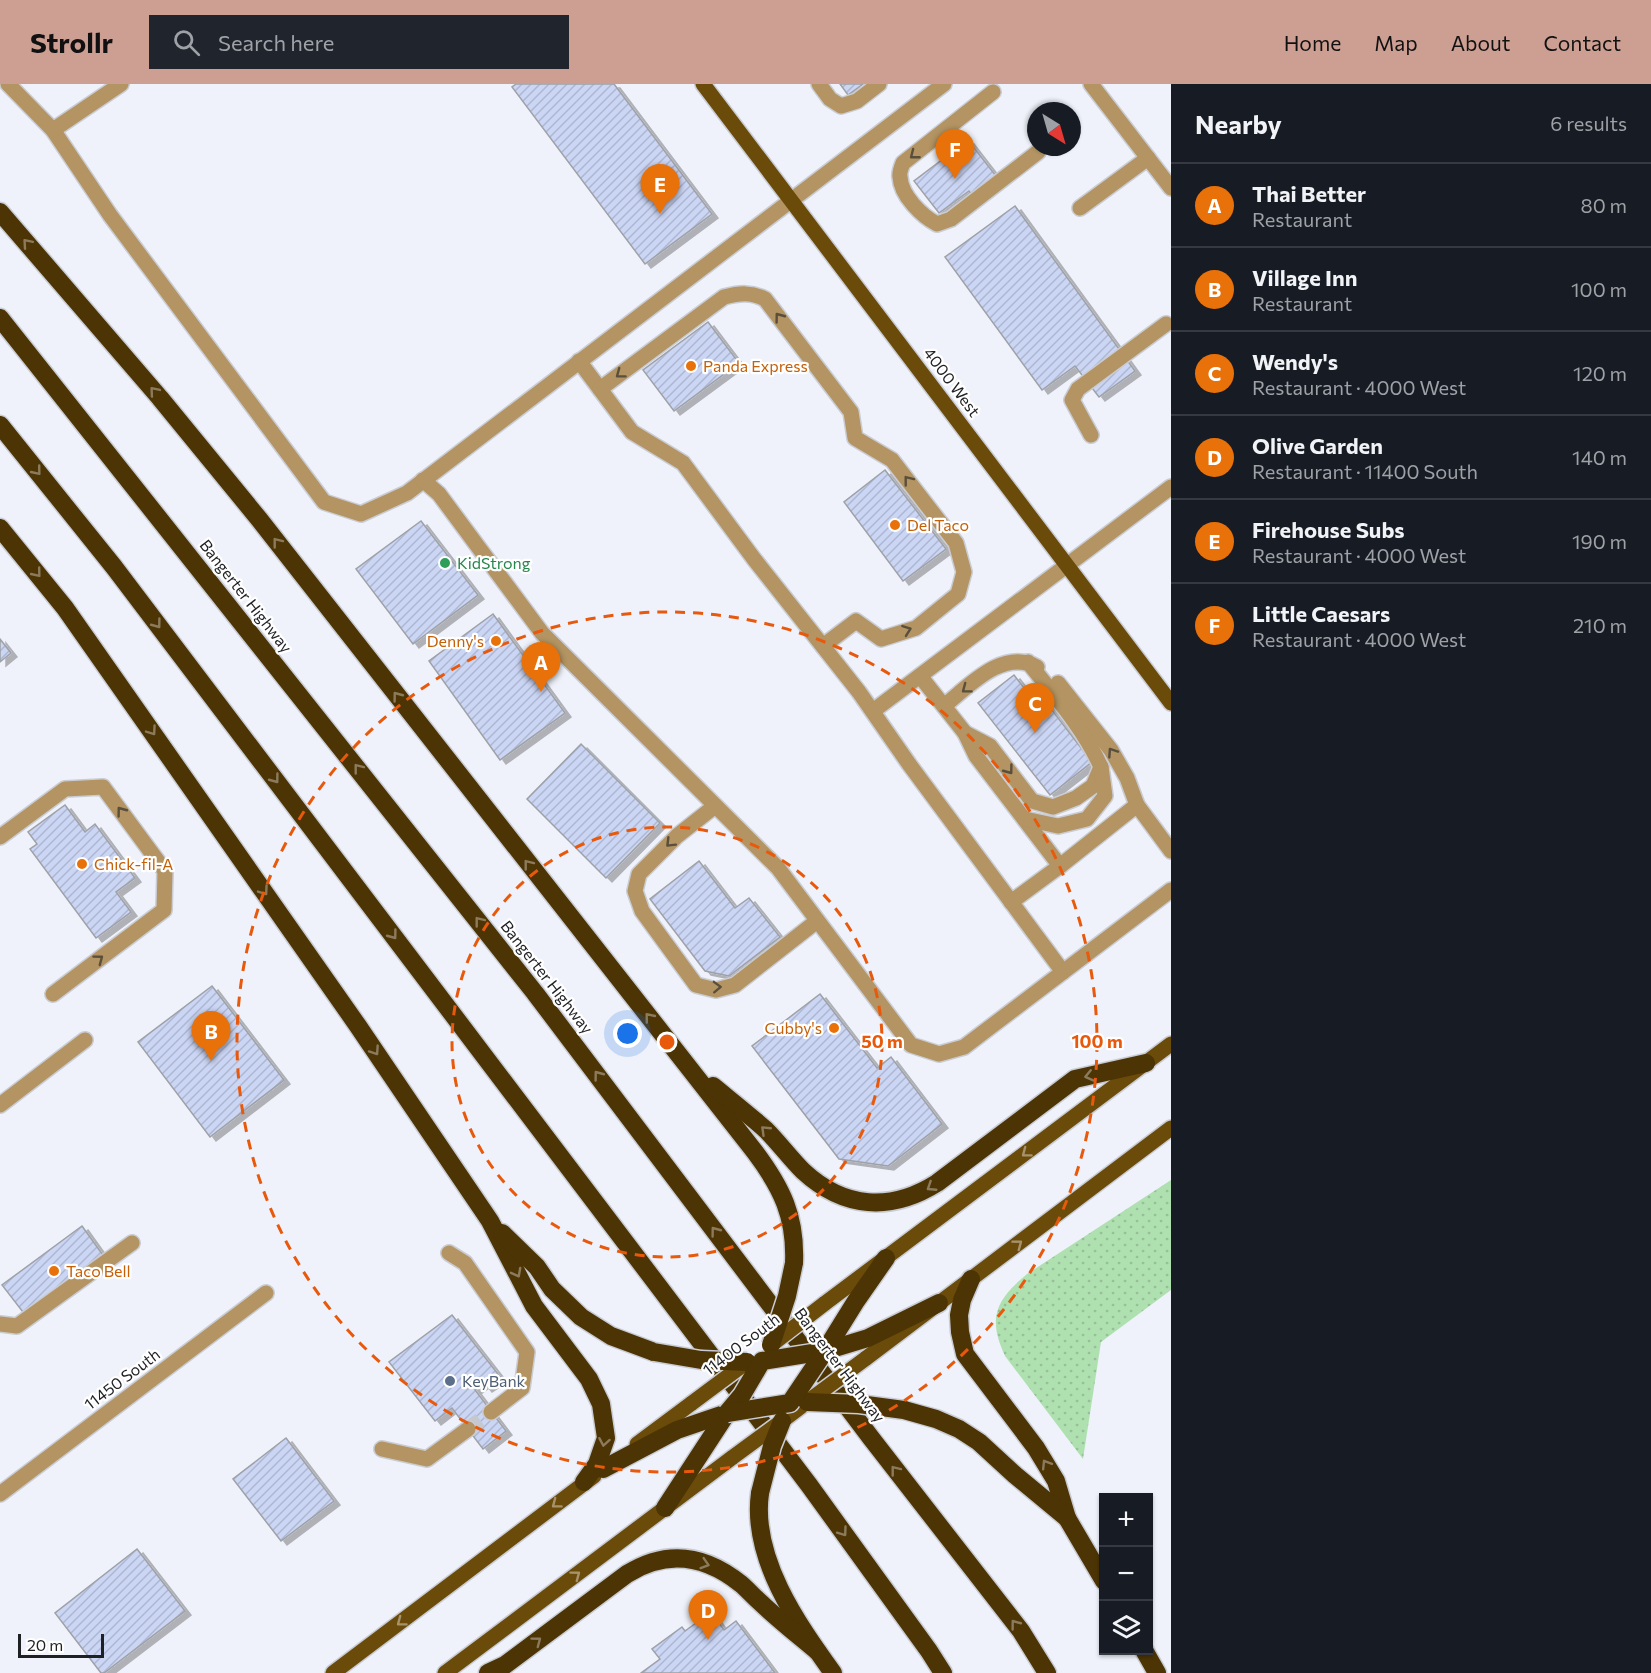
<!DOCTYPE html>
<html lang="en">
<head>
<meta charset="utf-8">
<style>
	body { margin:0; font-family:Commissioner,sans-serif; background:#20242c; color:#f1f3f6 }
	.controls { position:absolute; right:18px; bottom:18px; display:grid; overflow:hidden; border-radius:0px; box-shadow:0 2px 4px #0004 }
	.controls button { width:54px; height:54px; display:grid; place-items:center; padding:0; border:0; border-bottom:2px solid #363941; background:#171b24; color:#f1f3f6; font:30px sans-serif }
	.compass { position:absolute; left:1027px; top:18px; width:54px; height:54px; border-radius:50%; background:#171b24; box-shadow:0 2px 4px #0004; rotate:143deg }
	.scale { position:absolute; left:18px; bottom:15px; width:86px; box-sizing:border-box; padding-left:6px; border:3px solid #1f2023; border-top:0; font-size:16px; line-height:21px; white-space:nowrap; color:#1f2023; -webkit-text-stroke:4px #fff; paint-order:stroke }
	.you { position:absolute; left:628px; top:950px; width:21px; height:21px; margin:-15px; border:4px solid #fff; border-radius:50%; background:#1a73e8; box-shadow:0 0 0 9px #1a73e833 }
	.badge { display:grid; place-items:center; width:39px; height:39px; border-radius:50%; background:#cd9f93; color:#fff; font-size:20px; font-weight:700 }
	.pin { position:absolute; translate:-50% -50px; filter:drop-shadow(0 2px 3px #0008) }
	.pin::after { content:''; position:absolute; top:32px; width:21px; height:18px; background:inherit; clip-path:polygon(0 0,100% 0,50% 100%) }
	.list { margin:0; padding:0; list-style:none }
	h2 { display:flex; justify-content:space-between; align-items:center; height:78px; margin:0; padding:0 24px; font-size:26px }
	h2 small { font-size:20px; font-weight:400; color:#9ea1a6 }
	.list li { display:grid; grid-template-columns:39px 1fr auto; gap:18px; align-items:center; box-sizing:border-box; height:84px; padding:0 24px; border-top:2px solid #363941 }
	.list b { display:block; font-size:22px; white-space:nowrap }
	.list p { margin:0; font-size:20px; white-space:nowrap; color:#9ea1a6 }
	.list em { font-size:20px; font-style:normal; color:#9ea1a6 }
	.icon { flex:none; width:33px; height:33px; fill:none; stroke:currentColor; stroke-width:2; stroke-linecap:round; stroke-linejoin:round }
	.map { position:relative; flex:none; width:1171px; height:1589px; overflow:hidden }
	header { display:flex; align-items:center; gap:36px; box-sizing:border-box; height:84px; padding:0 30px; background:#cd9f93; color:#111 }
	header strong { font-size:28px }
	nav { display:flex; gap:33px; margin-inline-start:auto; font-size:21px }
	.search { width:420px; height:54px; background:#20242c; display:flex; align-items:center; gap:15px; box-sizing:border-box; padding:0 21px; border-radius:0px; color:#9ea1a6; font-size:22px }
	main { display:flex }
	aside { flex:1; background:#171b24 }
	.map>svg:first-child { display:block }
	.grass { fill:url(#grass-dots) }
	.building { fill:url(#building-hatch); stroke:#9ea1a8; stroke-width:1.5; filter:url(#shadow) }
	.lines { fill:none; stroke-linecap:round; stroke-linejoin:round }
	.minor-tunnel { stroke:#c5c8cf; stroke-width:15; stroke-dasharray:15 8; stroke-linecap:butt }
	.minor-casing { stroke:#caccd3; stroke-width:18 }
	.major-casing { stroke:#caccd3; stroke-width:18 }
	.highway-casing { stroke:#caccd3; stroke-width:21 }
	.minor { stroke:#b39462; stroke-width:15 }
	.major { stroke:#6b4b0a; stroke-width:15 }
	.highway { stroke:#4c3405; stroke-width:18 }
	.major-bridge-casing { stroke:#caccd3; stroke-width:18; stroke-linecap:butt }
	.highway-bridge-casing { stroke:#caccd3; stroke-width:21; stroke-linecap:butt }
	.major-bridge { stroke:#6b4b0a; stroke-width:15 }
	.highway-bridge { stroke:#4c3405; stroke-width:18 }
	.oneway { stroke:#5a4e3c }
	.oneway2 { stroke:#8b7b5c }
	.oneway3 { stroke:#a6936c }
	.ring { fill:none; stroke:#e8590c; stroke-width:3; stroke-dasharray:10 8 }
	.food-dot { fill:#e8710a; stroke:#fff; stroke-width:2 }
	.leisure-dot { fill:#2e9e5b; stroke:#fff; stroke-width:2 }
	.service-dot { fill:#5c6f8a; stroke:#fff; stroke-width:2 }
	.labels { text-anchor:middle; stroke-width:4.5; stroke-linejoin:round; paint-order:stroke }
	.food-label { font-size:16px; fill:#c56008; stroke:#fff; text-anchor:start }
	.street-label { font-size:16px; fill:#1f2023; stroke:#fff }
	.leisure-label { font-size:16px; fill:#27864d; stroke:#fff; text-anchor:start }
	.service-label { font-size:16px; fill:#4e5e75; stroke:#fff; text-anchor:start }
	.centre { fill:#e8590c; stroke:#fff; stroke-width:3 }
	.ring-label { font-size:18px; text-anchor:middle; font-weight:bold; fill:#e8590c; stroke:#fff; stroke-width:4.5; stroke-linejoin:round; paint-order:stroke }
</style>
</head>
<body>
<header>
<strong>Strollr</strong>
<div class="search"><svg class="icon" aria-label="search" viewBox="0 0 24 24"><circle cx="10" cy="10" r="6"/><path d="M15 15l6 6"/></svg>Search here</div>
<nav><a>Home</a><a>Map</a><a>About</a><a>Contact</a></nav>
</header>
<main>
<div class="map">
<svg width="1171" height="1589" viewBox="0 0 1171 1589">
	<defs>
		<pattern id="grass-dots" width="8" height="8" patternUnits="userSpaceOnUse" patternTransform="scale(1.5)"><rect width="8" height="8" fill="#afe0b0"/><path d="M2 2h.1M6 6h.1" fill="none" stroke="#96c097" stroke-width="1.8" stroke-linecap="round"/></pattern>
		<pattern id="building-hatch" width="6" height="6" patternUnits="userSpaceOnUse" patternTransform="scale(1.5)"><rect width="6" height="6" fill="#cbd5f4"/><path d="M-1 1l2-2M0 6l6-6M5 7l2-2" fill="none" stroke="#aeb7d1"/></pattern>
		<filter id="shadow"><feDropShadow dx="6" dy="4" stdDeviation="0" flood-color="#0004"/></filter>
	</defs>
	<rect width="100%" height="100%" fill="#eff2fa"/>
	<path class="grass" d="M 1171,1096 L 1171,1206 L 1101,1258 L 1083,1375 L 1005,1272 C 987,1233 996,1216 1027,1190 Z"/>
	<g class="building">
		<polygon points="516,0 614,0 712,130 645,180 512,3"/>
		<polygon points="840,0 863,0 848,11"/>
		<polygon points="968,56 996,92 972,111 969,107 939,129 914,97"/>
		<polygon points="1015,122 1135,287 1099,313 1075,282 1042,306 945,173"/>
		<polygon points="708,238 739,279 674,327 643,286"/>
		<polygon points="885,386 946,465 903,497 844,418"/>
		<polygon points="421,437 478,511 413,560 356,485"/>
		<polygon points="493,530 565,629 500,676 429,577"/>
		<polygon points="0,555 11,569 0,578"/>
		<polygon points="1014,591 1031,613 1038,608 1092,678 1050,711 978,619"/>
		<polygon points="581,660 660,739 606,794 527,715"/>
		<polygon points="65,721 85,748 95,740 135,794 116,808 131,828 96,854 30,765 37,760 28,748"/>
		<polygon points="699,777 735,824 749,814 780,853 729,892 705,887 650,815"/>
		<polygon points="212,902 284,996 210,1053 138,958"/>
		<polygon points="820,910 877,984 891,973 942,1040 888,1082 839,1075 752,962"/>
		<polygon points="82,1142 105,1174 26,1232 2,1201"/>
		<polygon points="452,1231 501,1294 486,1304 483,1300 475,1306 506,1347 483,1365 452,1324 435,1337 389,1278"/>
		<polygon points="286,1354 334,1417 281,1457 233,1395"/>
		<polygon points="137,1465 185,1527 104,1589 101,1589 55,1529"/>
		<polygon points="711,1528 724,1546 736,1537 775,1589 641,1589 660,1575 652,1565 682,1543 685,1547"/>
	</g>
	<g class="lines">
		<polyline class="minor-tunnel" points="468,1345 491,1328"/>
		<defs>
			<g id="minor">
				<polyline points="8,0 53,46 110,131 324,418 361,430 407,409 944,0"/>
				<polyline points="819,0 830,15 841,22 857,17 879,0"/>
				<polyline points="1091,0 1171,104"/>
				<path d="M 993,8 L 903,79 C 901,84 899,89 900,93 C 901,112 922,132 937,140 L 951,135 L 1038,68"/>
				<polyline points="53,46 121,0"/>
				<polyline points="1080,124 1148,74"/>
				<polyline points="579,277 632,348 683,379 754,475 859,608 909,680 1063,888"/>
				<path d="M 600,305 L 724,213 C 740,209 751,208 765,215 L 851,328 L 855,354 L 892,376 L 956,459 L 964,488 L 958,510 L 916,544 L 881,555 L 856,537 L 823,562"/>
				<polyline points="1091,351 1072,316 1078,305 1166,240"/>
				<polyline points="423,396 439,410 542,549 778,784 911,961 939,970 964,963 1171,806"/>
				<polyline points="920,592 965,649 976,672 1060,782"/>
				<polyline points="1058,599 1111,666 1127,694 1137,721"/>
				<path d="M 944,622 C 969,602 1003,564 1037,583"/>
				<polyline points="873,627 1171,403"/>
				<path d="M 965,649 L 990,662 L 1032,717 L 1053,723 L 1076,714 L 1093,702 L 1101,683 C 1084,645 1054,611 1028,578"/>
				<polyline points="715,722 677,752 639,790 635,807 642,827 696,901 716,906 735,901 817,837"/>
				<polyline points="1025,735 1058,742 1087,735 1105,712 1101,683"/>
				<polyline points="0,753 65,705 103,703 165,787 164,826 53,910"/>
				<polyline points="1011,818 1060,782 1137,721 1171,767"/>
				<polyline points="0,1021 85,956"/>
				<polyline points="449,1169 465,1179 527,1268 522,1304 491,1328"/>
				<polyline points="0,1240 17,1242 132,1159"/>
				<polyline points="382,1365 427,1375 468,1345"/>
				<polyline points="0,1410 266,1209"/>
			</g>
			<g id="major">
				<polyline points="703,0 1171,619"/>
				<polyline points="824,1220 1171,960"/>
				<polyline points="865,1275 1171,1044"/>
				<polyline points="782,1337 807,1318"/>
				<polyline points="637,1360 692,1319"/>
				<polyline points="333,1589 594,1392"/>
				<polyline points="445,1589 733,1373"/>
			</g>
			<g id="highway">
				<path d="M 0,128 L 160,314 L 259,435 L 755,1068 C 782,1104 796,1133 794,1179"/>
				<polyline points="0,234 535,909 871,1354 1021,1547 1047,1589"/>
				<polyline points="0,341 114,483 809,1401 929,1567 943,1589"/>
				<polyline points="0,444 65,524 358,942 490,1137 534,1222 589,1295 601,1320 606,1354 597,1380 584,1398"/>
				<path d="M 713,1002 C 730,1016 749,1031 766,1046 C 779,1059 790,1074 803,1087 C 844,1125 891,1128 937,1099 L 1075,995 L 1146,979"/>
				<polyline points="502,1149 537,1183 552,1205 581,1233 611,1252 654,1268"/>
				<polyline points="971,1195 962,1216 959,1231 960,1248 965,1270 1036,1364 1056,1397 1067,1434 1104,1497"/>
				<polyline points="825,1267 868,1254 939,1219"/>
				<polyline points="825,1267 856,1217 886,1174"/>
				<polyline points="904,1326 936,1335 959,1345 979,1358 1015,1391 1067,1434"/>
				<polyline points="603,1385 677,1346 727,1329"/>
				<path d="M 760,1409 C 751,1474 797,1539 833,1589"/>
				<polyline points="665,1424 727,1329"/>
				<polyline points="1144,1566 1157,1589"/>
				<path d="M 488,1589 L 505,1581 L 627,1490 C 667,1465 705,1471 741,1500 C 748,1506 754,1513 761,1519 C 779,1536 798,1551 817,1567"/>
			</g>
		</defs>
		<use href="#minor" class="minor-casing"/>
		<use href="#major" class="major-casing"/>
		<use href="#highway" class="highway-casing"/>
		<use href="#minor" class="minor"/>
		<use href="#major" class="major"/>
		<use href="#highway" class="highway"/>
		<defs>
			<g id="major-bridge">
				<polyline points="771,1261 824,1220"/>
				<polyline points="807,1318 865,1275"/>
				<polyline points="692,1319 747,1278"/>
				<polyline points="733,1373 782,1337"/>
			</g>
			<g id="highway-bridge">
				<polyline points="771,1261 787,1212 794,1179"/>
				<polyline points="654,1268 701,1276 747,1278"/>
				<polyline points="807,1318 859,1320 904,1326"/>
				<polyline points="727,1329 742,1311 762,1277 825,1267"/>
				<polyline points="727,1329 790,1319 825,1267"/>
				<polyline points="760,1409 772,1362 782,1337"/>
			</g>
		</defs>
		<use href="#major-bridge" class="major-bridge-casing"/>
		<use href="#highway-bridge" class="highway-bridge-casing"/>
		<use href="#major-bridge" class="major-bridge"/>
		<use href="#highway-bridge" class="highway-bridge"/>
	</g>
	<defs><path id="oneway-chevron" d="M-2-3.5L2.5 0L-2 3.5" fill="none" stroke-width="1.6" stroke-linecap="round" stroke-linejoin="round" transform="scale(1.5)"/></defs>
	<g class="oneway">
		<use href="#oneway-chevron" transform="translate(914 71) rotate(142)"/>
		<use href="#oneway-chevron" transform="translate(779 233) rotate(-127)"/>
		<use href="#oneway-chevron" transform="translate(620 290) rotate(143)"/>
		<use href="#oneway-chevron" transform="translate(908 396) rotate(-128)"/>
		<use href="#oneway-chevron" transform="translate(907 546) rotate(-20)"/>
		<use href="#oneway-chevron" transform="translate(966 605) rotate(143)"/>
		<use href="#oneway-chevron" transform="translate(1112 668) rotate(-124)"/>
		<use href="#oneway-chevron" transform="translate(1009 686) rotate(53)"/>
		<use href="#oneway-chevron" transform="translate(121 727) rotate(-127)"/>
		<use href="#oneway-chevron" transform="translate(670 759) rotate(135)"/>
		<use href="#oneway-chevron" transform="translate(99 875) rotate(-37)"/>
		<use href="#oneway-chevron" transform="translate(717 903) rotate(-2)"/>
	</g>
	<g class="oneway2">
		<use href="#oneway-chevron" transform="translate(27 159) rotate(-131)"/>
		<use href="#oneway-chevron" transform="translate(154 307) rotate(-130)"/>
		<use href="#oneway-chevron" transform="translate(37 387) rotate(51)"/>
		<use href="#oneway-chevron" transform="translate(277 458) rotate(-128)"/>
		<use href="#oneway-chevron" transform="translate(37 489) rotate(51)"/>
		<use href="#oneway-chevron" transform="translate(157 540) rotate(53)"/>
		<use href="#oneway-chevron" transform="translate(397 612) rotate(-127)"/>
		<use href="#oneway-chevron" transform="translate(152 647) rotate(55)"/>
		<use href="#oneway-chevron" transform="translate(358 684) rotate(-128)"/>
		<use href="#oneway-chevron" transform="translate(275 695) rotate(53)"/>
		<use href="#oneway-chevron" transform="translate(528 780) rotate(-128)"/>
		<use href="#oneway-chevron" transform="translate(264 807) rotate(55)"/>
		<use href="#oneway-chevron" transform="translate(479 837) rotate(-128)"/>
		<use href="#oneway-chevron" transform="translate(393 851) rotate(53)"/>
		<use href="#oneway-chevron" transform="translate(649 933) rotate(-129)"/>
		<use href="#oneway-chevron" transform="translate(375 967) rotate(56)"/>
		<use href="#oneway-chevron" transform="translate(598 991) rotate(-127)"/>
		<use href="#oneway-chevron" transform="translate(1089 992) rotate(167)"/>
		<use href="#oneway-chevron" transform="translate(765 1046) rotate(-136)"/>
		<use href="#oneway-chevron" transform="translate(931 1103) rotate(147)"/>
		<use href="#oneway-chevron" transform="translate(715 1147) rotate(-127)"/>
		<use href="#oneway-chevron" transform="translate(517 1189) rotate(62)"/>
		<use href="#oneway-chevron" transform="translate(604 1358) rotate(100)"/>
		<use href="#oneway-chevron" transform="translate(1046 1380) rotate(-122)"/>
		<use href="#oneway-chevron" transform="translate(895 1386) rotate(-128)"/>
		<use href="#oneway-chevron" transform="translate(843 1448) rotate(54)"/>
		<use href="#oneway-chevron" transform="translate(705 1480) rotate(17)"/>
		<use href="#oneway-chevron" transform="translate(1015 1540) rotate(-127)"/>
		<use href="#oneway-chevron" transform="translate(537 1557) rotate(-37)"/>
	</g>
	<g class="oneway3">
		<use href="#oneway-chevron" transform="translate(1026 1069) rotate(143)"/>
		<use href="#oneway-chevron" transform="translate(1018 1160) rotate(-37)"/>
		<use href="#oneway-chevron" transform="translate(556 1420) rotate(143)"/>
		<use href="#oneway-chevron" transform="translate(576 1491) rotate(-37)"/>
		<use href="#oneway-chevron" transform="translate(401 1538) rotate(143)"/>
	</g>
	<g class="ring">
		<circle cx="667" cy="958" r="215"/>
		<circle cx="667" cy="958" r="430"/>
	</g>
	<g class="food-dot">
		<circle cx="691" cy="282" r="6"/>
		<circle cx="895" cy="441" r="6"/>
		<circle cx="496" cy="557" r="6"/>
		<circle cx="82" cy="780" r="6"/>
		<circle cx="834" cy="944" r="6"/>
		<circle cx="54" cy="1187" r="6"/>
	</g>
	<circle class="leisure-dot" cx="445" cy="479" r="6"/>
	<circle class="service-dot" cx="450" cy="1297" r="6"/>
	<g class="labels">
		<g class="food-label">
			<text x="703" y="288">Panda Express</text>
			<text x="907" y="447">Del Taco</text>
			<text x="484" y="563" text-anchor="end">Denny's</text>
			<text x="94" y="786">Chick-fil-A</text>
			<text x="822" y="950" text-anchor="end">Cubby's</text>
			<text x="66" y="1193">Taco Bell</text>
		</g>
		<g class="street-label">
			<text transform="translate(952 298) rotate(53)" y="6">4000 West</text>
			<text transform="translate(246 512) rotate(52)" y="6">Bangerter Highway</text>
			<text transform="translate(547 893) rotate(52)" y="6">Bangerter Highway</text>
			<text transform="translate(741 1260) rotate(-37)" y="6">11400 South</text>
			<text transform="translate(840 1281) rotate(53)" y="6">Bangerter Highway</text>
			<text transform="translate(122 1295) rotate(-37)" y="6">11450 South</text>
		</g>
		<g class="leisure-label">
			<text x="457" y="485">KidStrong</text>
		</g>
		<g class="service-label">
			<text x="462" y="1303">KeyBank</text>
		</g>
	</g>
	<circle cx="667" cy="958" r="9" class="centre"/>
	<g class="ring-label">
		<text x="882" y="964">50 m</text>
		<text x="1097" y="964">100 m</text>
	</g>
</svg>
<div class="controls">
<button>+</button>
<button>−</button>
<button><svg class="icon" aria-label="layers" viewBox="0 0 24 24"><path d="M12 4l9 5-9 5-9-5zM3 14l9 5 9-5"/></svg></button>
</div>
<svg class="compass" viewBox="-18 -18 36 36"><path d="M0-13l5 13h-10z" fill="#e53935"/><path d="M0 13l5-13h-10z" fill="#9ea1a6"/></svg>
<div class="scale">20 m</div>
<div class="you"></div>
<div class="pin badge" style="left:541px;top:608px;background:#e8710a">A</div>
<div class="pin badge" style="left:211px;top:977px;background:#e8710a">B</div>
<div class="pin badge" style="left:1035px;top:649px;background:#e8710a">C</div>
<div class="pin badge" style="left:708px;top:1556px;background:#e8710a">D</div>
<div class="pin badge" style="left:660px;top:130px;background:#e8710a">E</div>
<div class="pin badge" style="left:955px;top:95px;background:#e8710a">F</div>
</div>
<aside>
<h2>Nearby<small>6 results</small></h2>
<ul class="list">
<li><span class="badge" style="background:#e8710a">A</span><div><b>Thai Better</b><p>Restaurant</p></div><em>80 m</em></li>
<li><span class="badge" style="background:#e8710a">B</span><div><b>Village Inn</b><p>Restaurant</p></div><em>100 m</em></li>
<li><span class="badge" style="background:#e8710a">C</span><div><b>Wendy's</b><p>Restaurant · 4000 West</p></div><em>120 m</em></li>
<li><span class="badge" style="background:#e8710a">D</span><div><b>Olive Garden</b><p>Restaurant · 11400 South</p></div><em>140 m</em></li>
<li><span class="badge" style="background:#e8710a">E</span><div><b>Firehouse Subs</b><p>Restaurant · 4000 West</p></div><em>190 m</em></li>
<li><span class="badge" style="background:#e8710a">F</span><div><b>Little Caesars</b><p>Restaurant · 4000 West</p></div><em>210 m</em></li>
</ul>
</aside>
</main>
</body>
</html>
